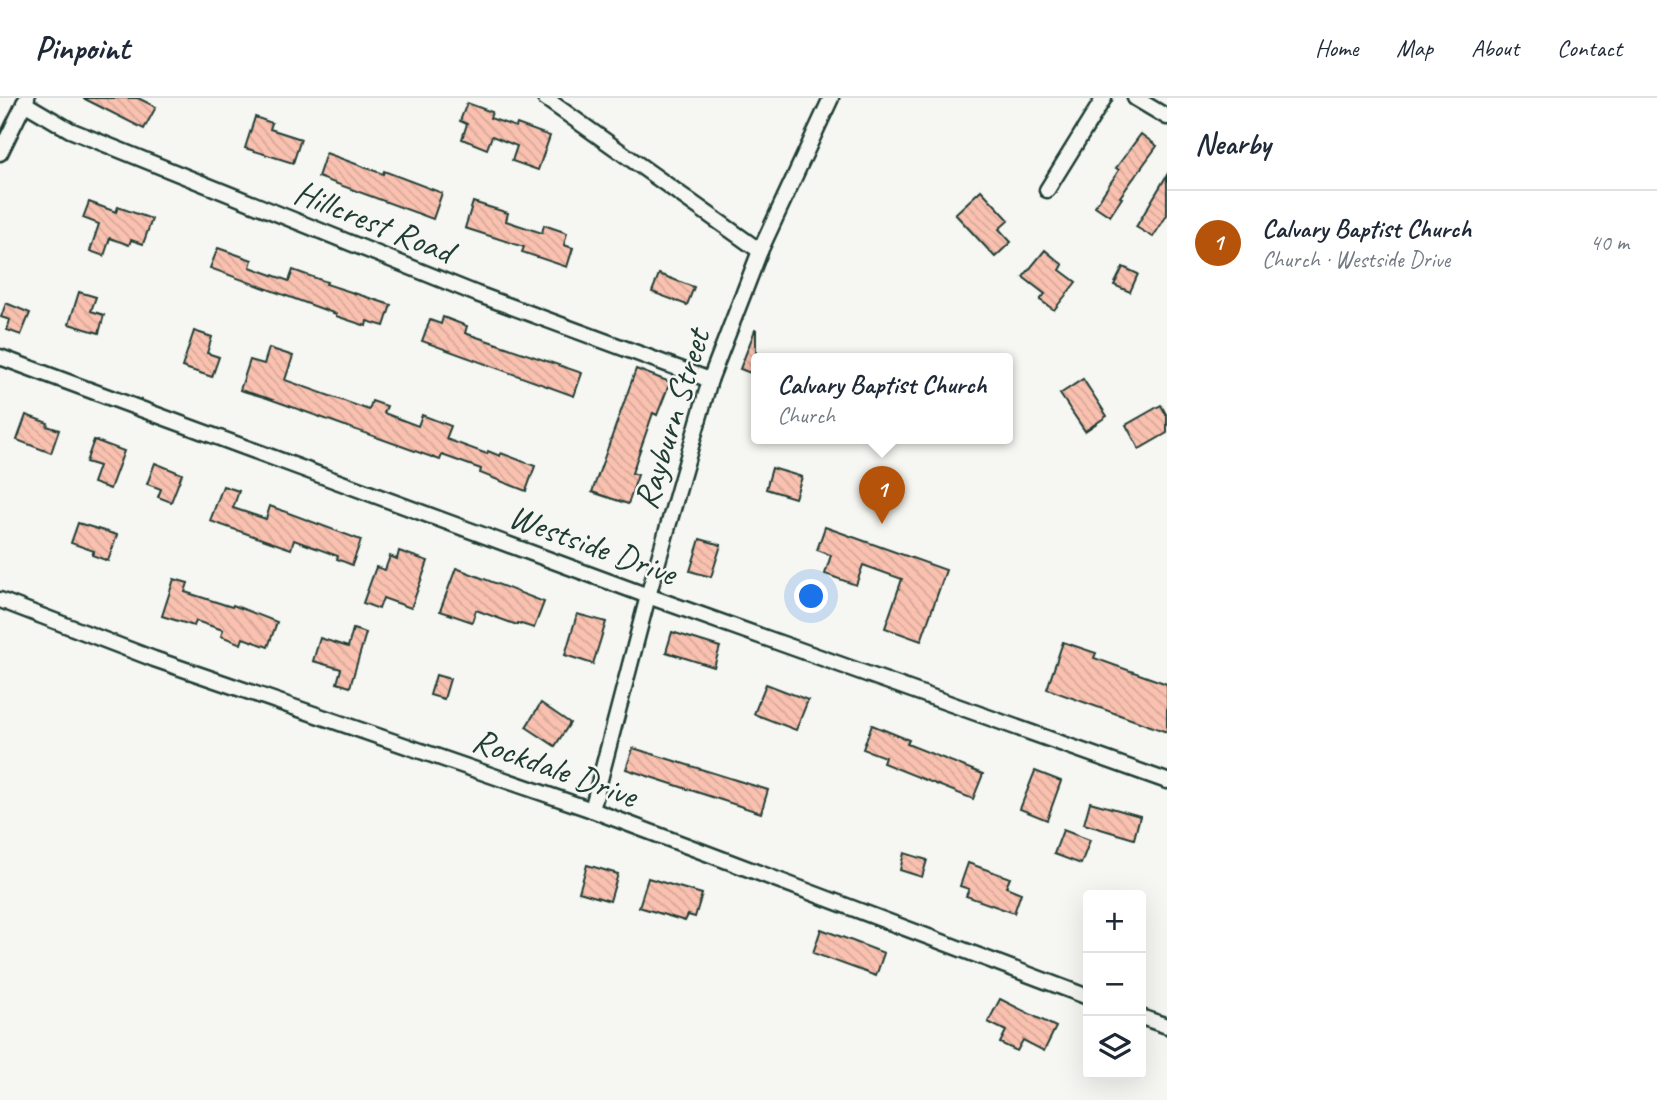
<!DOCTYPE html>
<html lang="en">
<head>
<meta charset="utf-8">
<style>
	body { margin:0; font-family:Caveat,sans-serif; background:#f6f6f7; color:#1f2937 }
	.controls { position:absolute; right:21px; bottom:21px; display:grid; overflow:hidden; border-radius:7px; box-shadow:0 7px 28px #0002 }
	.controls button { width:63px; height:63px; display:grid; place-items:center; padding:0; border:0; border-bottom:2px solid #e0e1e3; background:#fff; color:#1f2937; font:35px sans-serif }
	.you { position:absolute; left:812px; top:499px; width:24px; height:24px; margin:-18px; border:5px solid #fff; border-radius:50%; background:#1a73e8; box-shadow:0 0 0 10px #1a73e833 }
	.badge { display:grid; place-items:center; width:46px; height:46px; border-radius:50%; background:#b45309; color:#fff; font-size:23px; font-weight:700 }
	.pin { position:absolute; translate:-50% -58px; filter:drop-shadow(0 2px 4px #0008) }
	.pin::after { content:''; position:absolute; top:37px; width:24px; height:21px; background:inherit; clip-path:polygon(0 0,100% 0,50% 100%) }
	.popup { position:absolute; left:751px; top:255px; width:262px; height:91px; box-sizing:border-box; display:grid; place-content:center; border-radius:7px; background:#fff; filter:drop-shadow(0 2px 5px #0005); font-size:23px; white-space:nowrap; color:#747a83 }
	.popup b { font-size:26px; color:#1f2937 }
	.popup::after { content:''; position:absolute; left:50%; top:100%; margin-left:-14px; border:14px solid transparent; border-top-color:#fff }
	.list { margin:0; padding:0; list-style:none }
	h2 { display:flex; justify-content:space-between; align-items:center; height:91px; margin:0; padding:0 28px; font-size:30px }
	h2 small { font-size:23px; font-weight:400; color:#747a83 }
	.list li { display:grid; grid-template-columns:46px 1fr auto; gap:21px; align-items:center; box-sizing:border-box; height:105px; padding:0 28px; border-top:2px solid #e0e1e3 }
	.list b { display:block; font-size:26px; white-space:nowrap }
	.list p { margin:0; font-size:23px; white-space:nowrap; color:#747a83 }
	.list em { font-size:23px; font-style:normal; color:#747a83 }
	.icon { flex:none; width:38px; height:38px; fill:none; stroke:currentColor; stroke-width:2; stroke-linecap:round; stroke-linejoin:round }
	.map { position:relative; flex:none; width:1167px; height:1002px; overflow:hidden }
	header { display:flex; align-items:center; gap:42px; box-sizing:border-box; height:98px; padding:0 35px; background:#fff; border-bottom:2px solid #e0e1e3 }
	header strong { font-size:33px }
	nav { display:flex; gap:38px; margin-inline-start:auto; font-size:24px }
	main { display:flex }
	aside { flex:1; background:#fff }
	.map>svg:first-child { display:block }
	.building { fill:url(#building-back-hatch); stroke:#1f3d34; stroke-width:2 }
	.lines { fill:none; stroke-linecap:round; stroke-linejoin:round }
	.minor-casing { stroke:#1f3d34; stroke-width:19 }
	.minor { stroke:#f6f6f2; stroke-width:14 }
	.labels { text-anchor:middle; stroke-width:5; stroke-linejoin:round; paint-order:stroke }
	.street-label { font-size:35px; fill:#1f3d34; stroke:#f6f6f2 }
</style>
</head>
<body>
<header>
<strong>Pinpoint</strong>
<nav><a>Home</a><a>Map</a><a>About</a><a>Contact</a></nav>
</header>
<main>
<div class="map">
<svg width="1167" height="1002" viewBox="0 0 1167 1002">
	<defs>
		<pattern id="building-back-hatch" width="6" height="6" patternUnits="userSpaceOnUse" patternTransform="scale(1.75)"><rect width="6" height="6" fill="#fac1b0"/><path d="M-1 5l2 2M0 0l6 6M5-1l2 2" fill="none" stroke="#d6a798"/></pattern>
	</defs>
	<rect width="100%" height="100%" fill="#f6f6f2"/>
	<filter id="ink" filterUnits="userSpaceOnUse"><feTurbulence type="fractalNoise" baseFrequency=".0143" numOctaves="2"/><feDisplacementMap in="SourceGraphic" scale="14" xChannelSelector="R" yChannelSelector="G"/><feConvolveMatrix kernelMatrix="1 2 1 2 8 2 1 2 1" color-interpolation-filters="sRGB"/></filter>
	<g filter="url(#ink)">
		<g class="building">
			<polygon points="83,0 138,0 156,9 144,31"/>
			<polygon points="467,5 492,14 490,20 516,29 517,26 550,38 538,72 512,63 517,48 492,38 487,51 462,41 467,26 460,23"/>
			<polygon points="255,19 272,25 270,31 301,41 293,65 245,50"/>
			<polygon points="1141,36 1157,48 1120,99 1122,100 1110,118 1095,108 1119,72 1116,70"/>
			<polygon points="326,55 383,76 384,73 442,95 433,121 318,79"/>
			<polygon points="1167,77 1167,117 1153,139 1136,129"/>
			<polygon points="981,92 1009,122 999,131 1011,144 995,159 955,116"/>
			<polygon points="89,104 116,114 118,109 152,121 143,146 131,142 129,147 110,140 104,158 90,153 99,126 83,120"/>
			<polygon points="473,104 508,115 506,123 542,135 544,127 567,135 564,147 573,150 567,169 522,154 524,149 465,130"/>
			<polygon points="218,150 252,162 250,169 289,183 293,172 327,184 326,186 391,207 384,228 367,223 366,228 336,218 336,216 210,170"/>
			<polygon points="1045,152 1063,167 1060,172 1076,184 1054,212 1040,202 1045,196 1023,179"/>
			<polygon points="1123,169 1138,176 1130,194 1114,187"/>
			<polygon points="659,176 694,189 687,207 652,194"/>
			<polygon points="79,194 96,199 91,213 104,217 99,235 69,226"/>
			<polygon points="6,205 30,215 21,237 7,232 10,222 1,219"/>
			<polygon points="443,219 467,228 465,235 582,275 574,298 422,243 430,222 441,226"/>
			<polygon points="755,232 756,232 756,277 740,271"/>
			<polygon points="194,233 212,239 207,255 219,259 212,279 182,269"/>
			<polygon points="269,250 293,258 285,282 369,312 372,303 387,308 384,315 418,328 422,317 451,328 446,341 487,356 488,353 500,358 501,355 535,368 526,393 480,375 481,371 442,357 440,362 267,300 240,292 250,262 264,266"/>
			<polygon points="636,271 670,284 657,317 653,315 632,375 638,377 628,406 592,394"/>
			<polygon points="1083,281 1107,318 1085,333 1060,296"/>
			<polygon points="1161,307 1167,318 1167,335 1139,351 1126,327"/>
			<polygon points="26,317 48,325 47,328 59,332 51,355 17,342"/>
			<polygon points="94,342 124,353 110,391 93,385 99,368 86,364"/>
			<polygon points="155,365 182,376 171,404 158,399 161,391 147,386"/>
			<polygon points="772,370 802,379 795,400 766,391"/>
			<polygon points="223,388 239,393 233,410 266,421 270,408 361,442 352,467 337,461 338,458 294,442 291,451 210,423"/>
			<polygon points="78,425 117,437 108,463 92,457 94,453 71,445"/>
			<polygon points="825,429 946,472 921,543 885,530 902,481 863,467 856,487 825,476 831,457 817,452"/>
			<polygon points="700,441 721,447 711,479 690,473"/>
			<polygon points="399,453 428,463 411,510 383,500 379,511 363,505 376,469 385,472 390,458 397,461"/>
			<polygon points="456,470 544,504 534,530 518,525 517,527 476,512 472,524 440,513"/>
			<polygon points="174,481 188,485 185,494 232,509 233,507 277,524 268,549 243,540 241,546 221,538 223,532 196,523 194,528 162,518"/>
			<polygon points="577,516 606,524 593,566 565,557"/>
			<polygon points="353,531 366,535 350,589 337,585 341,571 313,563 320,540 348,549"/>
			<polygon points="672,534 720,549 714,569 666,554"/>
			<polygon points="1063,544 1096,555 1094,560 1167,586 1167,634 1047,591"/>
			<polygon points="436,577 450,581 444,601 430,597"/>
			<polygon points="766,586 808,602 796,632 754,616"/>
			<polygon points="541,605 570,625 555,648 526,629"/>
			<polygon points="872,627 909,642 907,646 983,676 973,701 883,665 885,659 863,651"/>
			<polygon points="633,650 768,692 761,715 626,671"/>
			<polygon points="1035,673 1061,683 1047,722 1020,711"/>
			<polygon points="1090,704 1140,718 1134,741 1084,726"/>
			<polygon points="1063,732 1090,742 1081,766 1054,756"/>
			<polygon points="904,755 927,762 922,779 900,772"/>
			<polygon points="968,765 1010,780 1006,789 1021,795 1014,815 966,798 969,791 960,788"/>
			<polygon points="587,767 618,776 610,803 579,794"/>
			<polygon points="648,780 702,796 695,819 688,817 685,823 639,809"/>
			<polygon points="821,831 884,855 876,878 813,855"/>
			<polygon points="1000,901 1056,929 1044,953 1023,942 1017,953 1000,945 1006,933 988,924"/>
		</g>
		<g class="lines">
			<defs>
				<g id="minor">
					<polyline points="545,0 760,153"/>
					<polyline points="1135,0 1167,19"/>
					<polyline points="24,5 70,32 477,196 710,282"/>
					<polyline points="0,55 27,0"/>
					<polyline points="1047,92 1104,0"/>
					<polyline points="0,259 648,498 1167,683"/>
					<polyline points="0,502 154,561 592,712 1088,899"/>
					<polyline points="592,712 648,498 710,282 760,153 831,0"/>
					<polyline points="1141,919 1167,928"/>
				</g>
			</defs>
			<use href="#minor" class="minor-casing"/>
			<use href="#minor" class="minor"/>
		</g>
	</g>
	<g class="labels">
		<g class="street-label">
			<text transform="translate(374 123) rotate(22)" y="12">Hillcrest Road</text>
			<text transform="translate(671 321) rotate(-73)" y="12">Rayburn Street</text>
			<text transform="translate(593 446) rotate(20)" y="12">Westside Drive</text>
			<text transform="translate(555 669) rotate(20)" y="12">Rockdale Drive</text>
		</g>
	</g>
</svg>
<div class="controls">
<button>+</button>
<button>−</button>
<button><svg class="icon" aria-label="layers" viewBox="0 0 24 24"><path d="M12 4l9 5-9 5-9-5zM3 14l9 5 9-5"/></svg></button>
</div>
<div class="you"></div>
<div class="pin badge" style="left:882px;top:426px">1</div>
<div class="popup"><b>Calvary Baptist Church</b>Church</div>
</div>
<aside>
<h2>Nearby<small></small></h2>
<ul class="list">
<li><span class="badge">1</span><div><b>Calvary Baptist Church</b><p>Church · Westside Drive</p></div><em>40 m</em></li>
</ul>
</aside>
</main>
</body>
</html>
